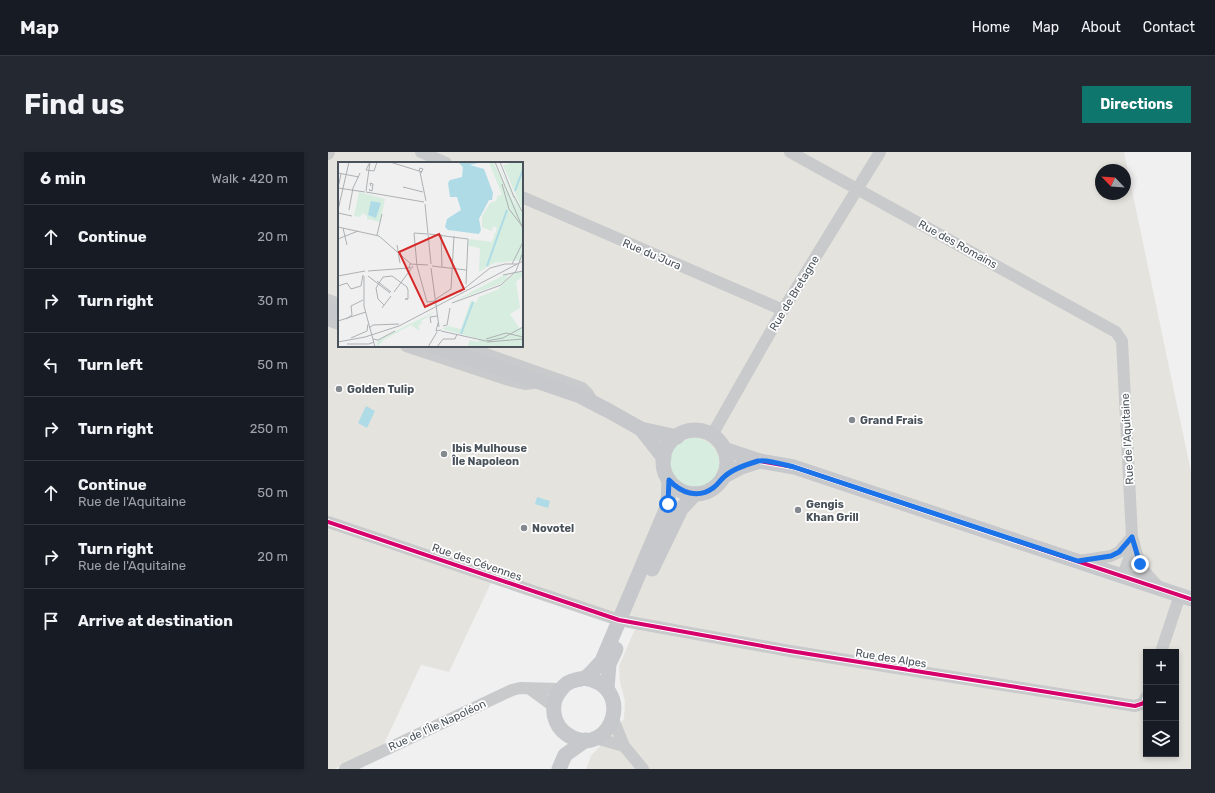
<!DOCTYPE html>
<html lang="en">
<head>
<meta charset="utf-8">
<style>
	body { margin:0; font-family:Rubik,sans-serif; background:#242831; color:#f1f3f6 }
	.controls { position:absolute; right:12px; bottom:12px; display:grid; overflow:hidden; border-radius:0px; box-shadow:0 2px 6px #0003 }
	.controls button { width:36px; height:36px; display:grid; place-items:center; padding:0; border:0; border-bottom:1px solid #363941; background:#171b24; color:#f1f3f6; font:20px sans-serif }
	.compass { position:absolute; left:767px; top:12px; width:36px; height:36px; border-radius:50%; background:#171b24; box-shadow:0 2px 6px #0003; rotate:295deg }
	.stop { position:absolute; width:12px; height:12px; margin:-9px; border:3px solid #1a73e8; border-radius:50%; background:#fff }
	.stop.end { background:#1a73e8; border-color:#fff; box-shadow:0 1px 4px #0008 }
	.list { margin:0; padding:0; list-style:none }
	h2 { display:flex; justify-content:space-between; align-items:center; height:52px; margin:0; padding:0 16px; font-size:17px }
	h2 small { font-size:13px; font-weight:400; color:#9ea1a6 }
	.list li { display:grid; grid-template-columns:26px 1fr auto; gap:12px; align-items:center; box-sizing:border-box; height:64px; padding:0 16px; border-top:1px solid #363941 }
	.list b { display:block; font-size:15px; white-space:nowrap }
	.list p { margin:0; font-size:13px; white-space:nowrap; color:#9ea1a6 }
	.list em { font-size:13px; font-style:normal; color:#9ea1a6 }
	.icon { flex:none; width:22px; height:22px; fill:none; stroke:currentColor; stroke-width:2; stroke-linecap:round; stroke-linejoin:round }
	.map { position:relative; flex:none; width:863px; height:617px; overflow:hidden; border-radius:0px }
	header { display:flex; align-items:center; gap:24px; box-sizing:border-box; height:56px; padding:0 20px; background:#171b24; border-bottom:1px solid #363941 }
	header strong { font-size:19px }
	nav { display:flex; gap:22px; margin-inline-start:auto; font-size:14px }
	.intro { display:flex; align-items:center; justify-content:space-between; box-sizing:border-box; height:96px; padding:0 24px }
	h1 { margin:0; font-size:28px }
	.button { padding:10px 18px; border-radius:0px; background:#0f766e; color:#fff; font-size:14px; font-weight:700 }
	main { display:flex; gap:24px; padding:0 24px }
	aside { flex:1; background:#171b24; border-radius:0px; box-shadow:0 2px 6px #0003 }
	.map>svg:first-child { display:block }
	.commercial { fill:#e5e3de; fill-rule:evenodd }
	.green { fill:#d6eddf }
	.water { fill:#afdbe7 }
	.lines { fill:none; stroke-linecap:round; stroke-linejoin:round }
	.minor { stroke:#c8cacb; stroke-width:12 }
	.major { stroke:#c6c8cb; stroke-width:15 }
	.cycleway-casing { stroke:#fff; stroke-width:6 }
	.cycleway { stroke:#d6006c; stroke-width:4 }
	.route { stroke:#1a73e8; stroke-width:5 }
	.poi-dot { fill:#83898e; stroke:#fff; stroke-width:1.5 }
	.labels { text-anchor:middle; stroke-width:3.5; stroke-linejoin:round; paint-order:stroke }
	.street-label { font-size:11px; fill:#49525a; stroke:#fff }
	.poi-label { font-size:11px; font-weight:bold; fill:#49525a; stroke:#fff; text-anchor:start }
	.inset-river { fill:none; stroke:#afdbe7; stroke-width:2 }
	.inset-road { fill:none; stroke:#adb1b4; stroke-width:1 }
	.view { fill:#d62828; fill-opacity:0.15; stroke:#d62828; stroke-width:2 }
	.inset-edge { fill:none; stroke:#49525a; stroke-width:2 }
</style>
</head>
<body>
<header>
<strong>Map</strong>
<nav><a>Home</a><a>Map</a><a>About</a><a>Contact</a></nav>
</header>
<div class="intro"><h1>Find us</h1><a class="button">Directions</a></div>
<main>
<aside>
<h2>6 min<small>Walk · 420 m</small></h2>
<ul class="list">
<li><svg class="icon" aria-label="ahead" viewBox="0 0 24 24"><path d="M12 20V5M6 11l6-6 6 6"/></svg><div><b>Continue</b></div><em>20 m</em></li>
<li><svg class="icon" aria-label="right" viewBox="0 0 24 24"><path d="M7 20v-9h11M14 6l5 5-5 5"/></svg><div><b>Turn right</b></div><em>30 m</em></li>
<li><svg class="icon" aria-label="left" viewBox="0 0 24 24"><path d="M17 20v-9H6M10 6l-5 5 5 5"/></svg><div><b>Turn left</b></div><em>50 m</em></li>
<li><svg class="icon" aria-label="right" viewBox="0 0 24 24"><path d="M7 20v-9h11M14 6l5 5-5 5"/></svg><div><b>Turn right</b></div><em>250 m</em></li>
<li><svg class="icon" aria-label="ahead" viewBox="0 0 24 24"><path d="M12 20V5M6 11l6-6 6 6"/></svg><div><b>Continue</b><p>Rue de l'Aquitaine</p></div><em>50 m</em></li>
<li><svg class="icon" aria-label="right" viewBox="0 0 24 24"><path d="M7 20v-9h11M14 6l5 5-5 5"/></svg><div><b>Turn right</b><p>Rue de l'Aquitaine</p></div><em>20 m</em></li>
<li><svg class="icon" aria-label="arrive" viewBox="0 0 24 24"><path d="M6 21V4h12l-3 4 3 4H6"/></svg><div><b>Arrive at destination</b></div></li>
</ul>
</aside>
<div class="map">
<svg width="863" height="617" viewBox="0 0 863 617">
	<rect width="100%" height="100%" fill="#f0f0f0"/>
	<path class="commercial" d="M 0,0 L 796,0 L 863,320 L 863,617 L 258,617 L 263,604 L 296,567 L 297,549 L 292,530 L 291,514 L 307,477 L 163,431 L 121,520 L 93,513 L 55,594 L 6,617 L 0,617 ZM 11,11 L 194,11 L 194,194 L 11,194 ZM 773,18 L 797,18 L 797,42 L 773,42 ZM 818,500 L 848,500 L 848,602 L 818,602 Z"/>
	<circle class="green" cx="366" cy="311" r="25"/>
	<g class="water">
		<polygon points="38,254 47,259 39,276 30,271"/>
		<polygon points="209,345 222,349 220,356 207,352"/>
	</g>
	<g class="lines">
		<g class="minor">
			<polyline points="93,0 118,11"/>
			<path d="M 462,0 L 788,180 L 794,189 L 804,385 C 811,411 812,417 832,436"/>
			<polyline points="0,2 1,0"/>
			<polyline points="194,45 455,158"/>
			<polyline points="0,148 11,152"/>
			<polyline points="0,168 11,172"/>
			<polyline points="78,194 181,228 197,232 205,231"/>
			<polyline points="135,194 254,236 260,242 264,249"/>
			<polyline points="384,283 455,158 552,0"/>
			<polyline points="0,370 291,468 462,499 807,554 816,551 818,545"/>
			<polyline points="751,409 783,404 791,400 804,385"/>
			<polyline points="795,424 806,392"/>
			<polyline points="833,500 852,443"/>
			<polyline points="202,537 225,554"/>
			<polyline points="285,567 296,594 315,617"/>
			<polyline points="267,586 296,594"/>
			<polyline points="17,617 184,538 192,536 233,537"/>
		</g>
		<g class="major">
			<polyline points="0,158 11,162"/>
			<polyline points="106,194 252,244 281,259 313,277 336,306"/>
			<polyline points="313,277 349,285"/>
			<circle cx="367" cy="310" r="32"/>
			<polyline points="396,297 432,309 466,315 863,447"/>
			<polyline points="396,324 413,315 432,309"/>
			<polyline points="324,417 353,357 367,342"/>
			<path d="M 256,526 C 308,534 284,603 245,586 C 237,582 231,577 228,569 C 224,559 225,546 233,538 C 236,533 242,529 248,528 C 251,527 254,527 257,526 C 263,522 269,514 274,509 L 340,353 L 341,328"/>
			<polyline points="279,537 281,512 288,497"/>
			<polyline points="231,617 237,603 258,588"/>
		</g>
		<defs>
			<g id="cycleway">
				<polyline points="432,309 466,315 863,447"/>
				<polyline points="0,370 291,468 462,499 807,554 816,551 818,545"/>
			</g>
		</defs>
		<use href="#cycleway" class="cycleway-casing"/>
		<use href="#cycleway" class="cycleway"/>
	</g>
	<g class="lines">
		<path class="route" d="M 340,352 L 341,328 C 353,341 370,347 385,336 C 390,333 392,328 396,325 C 403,318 420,312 430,309 C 438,307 457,313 466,315 L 750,409 L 783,404 L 791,400 L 804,385 L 812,412"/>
	</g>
	<g class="poi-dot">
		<circle cx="11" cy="237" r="4"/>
		<circle cx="524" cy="268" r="4"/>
		<circle cx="116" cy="302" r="4"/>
		<circle cx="470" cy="358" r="4"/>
		<circle cx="196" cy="376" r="4"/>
	</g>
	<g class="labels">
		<g class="street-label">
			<text transform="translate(630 92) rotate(29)" y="4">Rue des Romains</text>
			<text transform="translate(324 102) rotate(23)" y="4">Rue du Jura</text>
			<text transform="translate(466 141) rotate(-59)" y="4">Rue de Bretagne</text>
			<text transform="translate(799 287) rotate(-93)" y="4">Rue de l'Aquitaine</text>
			<text transform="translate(149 410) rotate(19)" y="4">Rue des Cévennes</text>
			<text transform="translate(563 506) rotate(9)" y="4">Rue des Alpes</text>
			<text transform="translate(109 573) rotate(-25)" y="4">Rue de l'Île Napoléon</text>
		</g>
		<g class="poi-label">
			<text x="19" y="241">Golden Tulip</text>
			<text x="532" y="272">Grand Frais</text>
			<text x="124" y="300">Ibis Mulhouse<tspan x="124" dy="13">Île Napoleon</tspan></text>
			<text x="478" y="356">Gengis<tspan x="478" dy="13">Khan Grill</tspan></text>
			<text x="204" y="380">Novotel</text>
		</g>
	</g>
	<g transform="translate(10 10)">
		<rect width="185" height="185" fill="#f0f0f0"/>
		<path d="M 151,0 L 155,0 L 182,52 L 159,0 L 185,51 L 185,98 L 156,101 L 141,110 L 142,86 L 130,84 L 131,77 L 154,80 L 159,66 L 155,64 L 154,69 L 144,65 L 144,54 L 152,41 L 158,39 L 160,33 L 164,33 ZM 178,0 L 185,0 L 185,49 L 165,3 ZM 21,30 L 47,37 L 42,60 L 29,57 L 29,54 L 25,51 L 22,55 L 16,54 ZM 178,110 L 185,110 L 185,114 L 178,120 L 182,146 L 172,152 L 182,167 L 185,166 L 185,185 L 129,185 L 132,178 L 141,180 L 141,177 L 104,167 L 110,164 L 123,167 L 133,138 L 138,141 L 141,135 L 159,128 ZM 171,111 L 167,120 L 116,139 L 164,114 ZM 98,149 L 83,159 L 84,162 L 80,163 L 82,169 L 73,163 L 47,177 L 39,185 L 39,179 L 44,176 Z" fill="#d6eddf"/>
		<path d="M 120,0 L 144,0 L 132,3 L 146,7 L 155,31 L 154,38 L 151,38 L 141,57 L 143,68 L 141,72 L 110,68 L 107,65 L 109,57 L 123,48 L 119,35 L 112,35 L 110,21 L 112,18 L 124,15 L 125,5 ZM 33,39 L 43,41 L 38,56 L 30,53 Z" fill="#afdbe7"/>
		<path class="inset-river" d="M 177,29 L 185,7M 149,104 L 169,48M 123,172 L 135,140"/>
		<path class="inset-road" d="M 32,0 L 28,8 L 36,9 L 39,0M 52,0 L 81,9M 157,0 L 185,67M 162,0 L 176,35M 82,10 L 88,39M 0,11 L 21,15M 83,11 L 85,7 L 82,6 L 81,9 L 84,10M 164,22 L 171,47 L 184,64M 65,25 L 85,30M 0,26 L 27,30M 0,26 L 3,12M 32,27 L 31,28 L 34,29 L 35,22 L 32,21 L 33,24M 28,29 L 32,0M 28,30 L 86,40M 176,34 L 185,51M 87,42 L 93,102M 0,48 L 11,0M 11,48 L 15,26 L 22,11M 0,51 L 14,54M 0,65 L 41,74 L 73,102M 5,66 L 9,83M 89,72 L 76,71 L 79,104 L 89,140 L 97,139M 91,72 L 130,77 L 128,122M 103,72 L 104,105M 39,73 L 44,52M 0,77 L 20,69M 59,83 L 62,101M 174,102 L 185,80M 75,104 L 74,106 L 71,106 L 72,102 L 90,103M 94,104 L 128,108M 93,106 L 101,165M 30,109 L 71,106M 165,113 L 185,109M 0,114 L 27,109M 26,114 L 26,144 L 37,185M 30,114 L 52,131M 39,119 L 53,130M 0,124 L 9,121 L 13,127 L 23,124 L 25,113M 56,130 L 73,107M 122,130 L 152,106 L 167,102 L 179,102M 98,137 L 113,127 L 116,74M 114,141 L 163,123 L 178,109 L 185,90M 46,143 L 40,137 L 38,126 L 45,115 L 54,114 L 69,125 L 70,128 L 70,137 L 67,137 L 70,137M 44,146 L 53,134M 8,157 L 14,153 L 13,144 L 25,138M 0,159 L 28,150M 93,161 L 92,155 L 99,154M 100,161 L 98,169 L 103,168M 105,164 L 109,163 L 112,146M 31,166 L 35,163 L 61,162M 103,169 L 148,179 L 165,176 L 185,165M 13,176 L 29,169 L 30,162M 35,177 L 40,178 L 57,169M 148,177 L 168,171 L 185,175M 0,180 L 27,175 L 61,164 L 185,99M 149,180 L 185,177M 9,182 L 31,182 L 36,180M 90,185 L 99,170M 99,185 L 105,177 L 117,177 L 119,172"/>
		<path class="view" d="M 101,72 L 126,127 L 87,145 L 61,90 Z"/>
		<rect width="185" height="185" class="inset-edge"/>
	</g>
</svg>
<div class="controls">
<button>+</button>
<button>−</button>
<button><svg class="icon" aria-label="layers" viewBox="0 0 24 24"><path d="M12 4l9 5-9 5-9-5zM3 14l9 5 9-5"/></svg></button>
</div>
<svg class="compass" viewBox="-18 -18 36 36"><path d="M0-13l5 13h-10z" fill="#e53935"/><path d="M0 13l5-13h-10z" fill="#9ea1a6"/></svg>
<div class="stop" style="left:340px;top:352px"></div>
<div class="stop end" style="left:812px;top:412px"></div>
</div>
</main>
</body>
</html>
